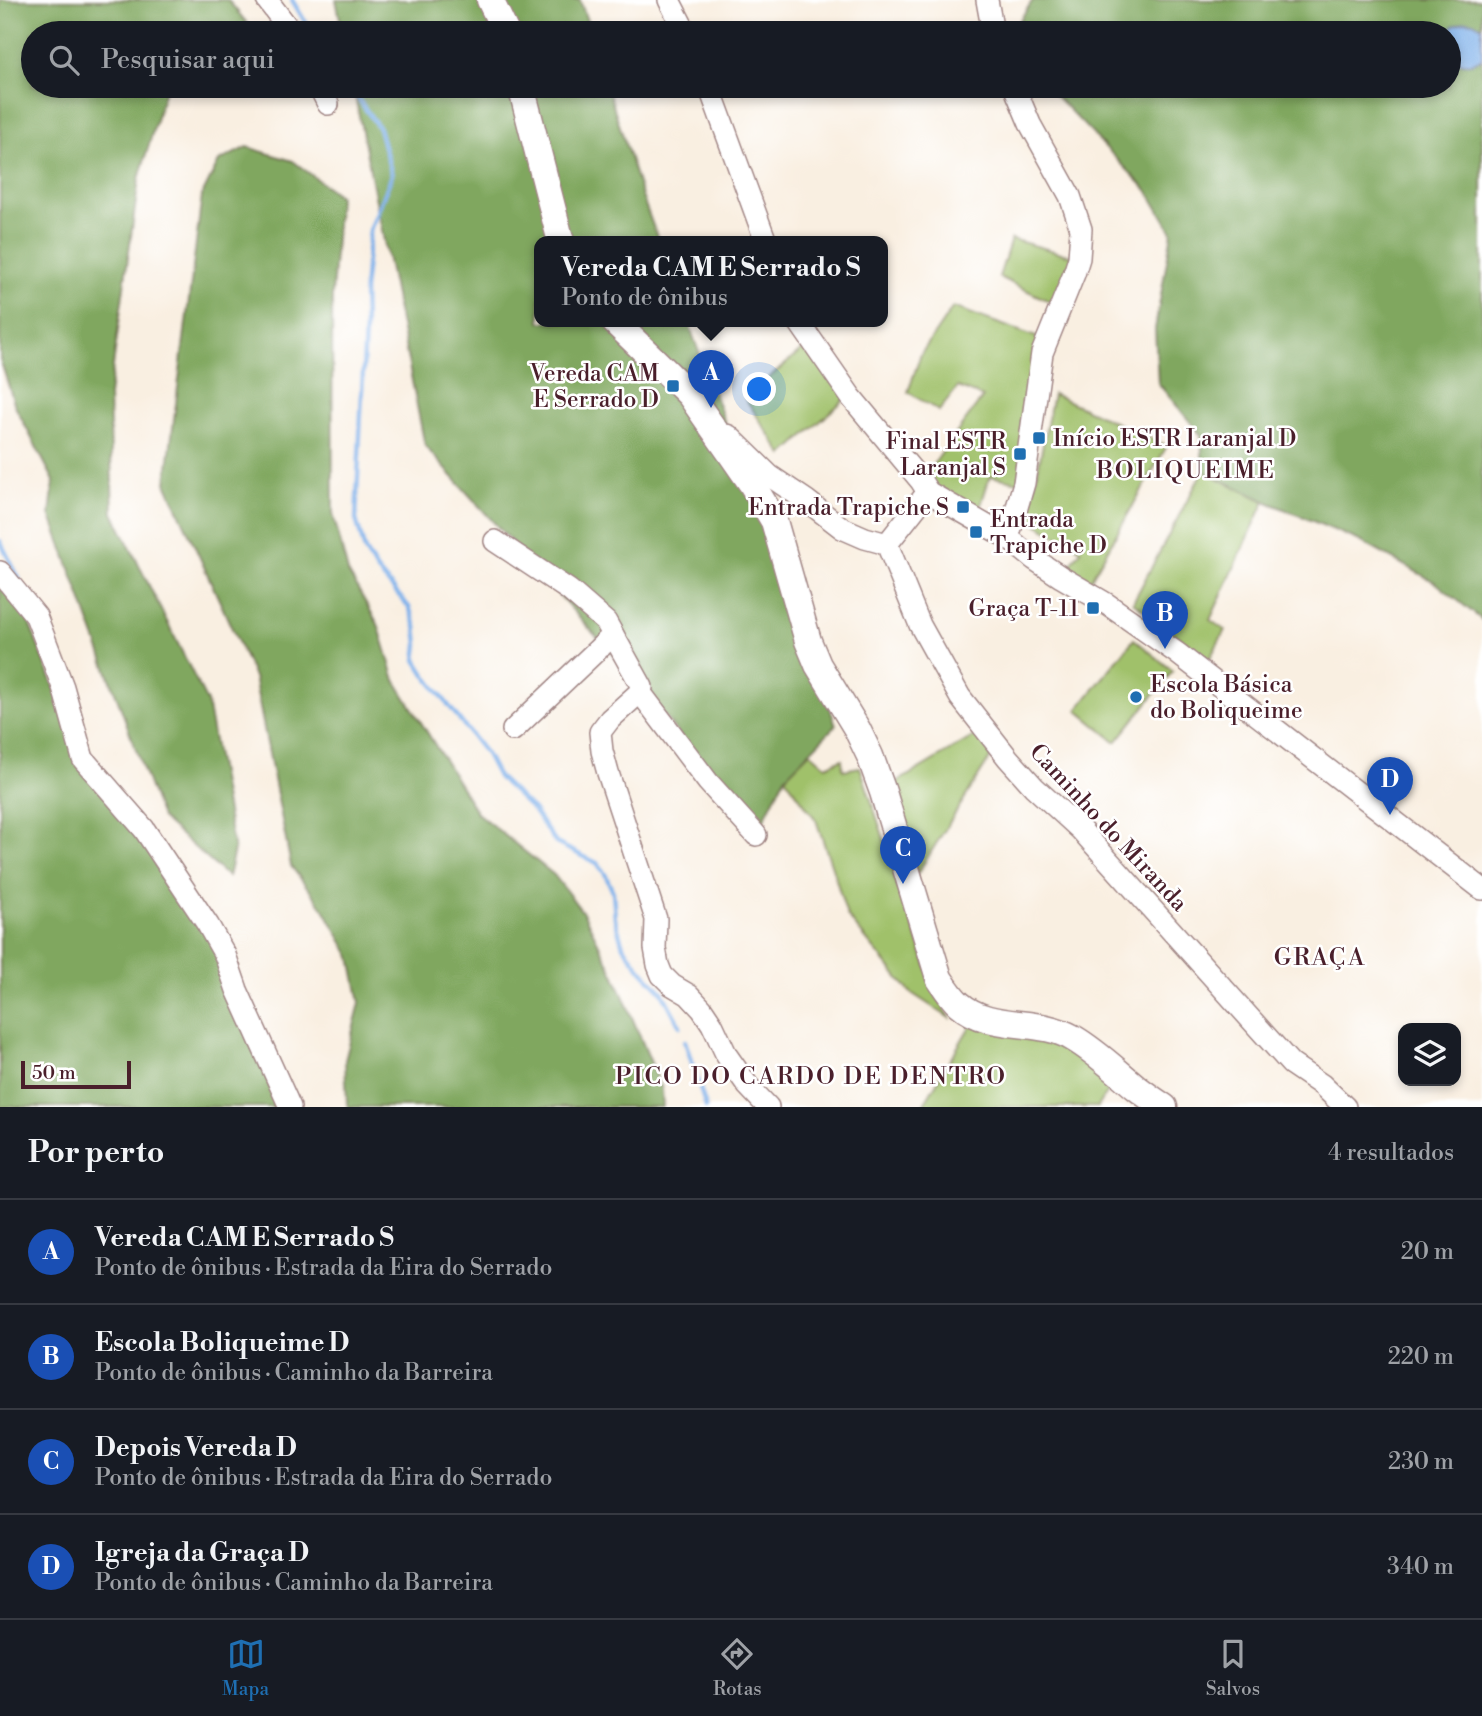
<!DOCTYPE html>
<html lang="pt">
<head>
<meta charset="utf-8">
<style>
	body { margin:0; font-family:"Libre Bodoni",serif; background:#20242c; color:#f1f3f6 }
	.controls { position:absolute; right:21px; bottom:21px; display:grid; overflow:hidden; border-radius:14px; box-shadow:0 4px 10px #0003 }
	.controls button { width:63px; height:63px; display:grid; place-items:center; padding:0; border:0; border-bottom:2px solid #363941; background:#171b24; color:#f1f3f6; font:35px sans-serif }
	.scale { position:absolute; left:21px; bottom:18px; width:110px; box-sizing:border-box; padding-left:7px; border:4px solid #4a1f2b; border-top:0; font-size:19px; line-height:24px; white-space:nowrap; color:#4a1f2b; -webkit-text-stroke:5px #fff; paint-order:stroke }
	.you { position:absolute; left:760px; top:390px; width:24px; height:24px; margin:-18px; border:5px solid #fff; border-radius:50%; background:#1a73e8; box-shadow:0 0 0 10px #1a73e833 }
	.badge { display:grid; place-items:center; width:46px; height:46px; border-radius:50%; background:#1f6fb2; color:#fff; font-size:23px; font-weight:700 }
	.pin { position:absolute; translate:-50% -58px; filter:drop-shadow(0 2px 4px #0008) }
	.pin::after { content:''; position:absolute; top:37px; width:24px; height:21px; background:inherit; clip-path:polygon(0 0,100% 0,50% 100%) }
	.popup { position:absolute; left:534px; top:236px; width:354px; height:91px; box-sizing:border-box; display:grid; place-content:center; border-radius:14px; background:#171b24; filter:drop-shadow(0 2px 5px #0005); font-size:23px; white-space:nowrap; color:#9ea1a6 }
	.popup b { font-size:26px; color:#f1f3f6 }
	.popup::after { content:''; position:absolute; left:50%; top:100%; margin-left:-14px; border:14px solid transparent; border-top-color:#171b24 }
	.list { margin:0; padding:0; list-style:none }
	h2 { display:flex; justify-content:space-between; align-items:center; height:91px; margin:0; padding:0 28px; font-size:30px }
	h2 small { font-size:23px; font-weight:400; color:#9ea1a6 }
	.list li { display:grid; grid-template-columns:46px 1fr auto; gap:21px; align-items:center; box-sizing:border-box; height:105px; padding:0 28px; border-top:2px solid #363941 }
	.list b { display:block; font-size:26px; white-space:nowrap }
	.list p { margin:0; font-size:23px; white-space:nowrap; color:#9ea1a6 }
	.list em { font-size:23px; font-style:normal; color:#9ea1a6 }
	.icon { flex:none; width:38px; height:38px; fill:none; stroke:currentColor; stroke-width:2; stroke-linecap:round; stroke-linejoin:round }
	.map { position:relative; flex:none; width:1482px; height:1107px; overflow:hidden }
	.search { position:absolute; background:#171b24; box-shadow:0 4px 10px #0003; left:21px; right:21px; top:21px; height:77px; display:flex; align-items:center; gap:18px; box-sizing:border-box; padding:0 24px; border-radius:38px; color:#9ea1a6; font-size:26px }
	.sheet { height:511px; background:#171b24 }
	nav { display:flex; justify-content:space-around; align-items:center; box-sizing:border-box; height:98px; border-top:2px solid #363941; background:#171b24; font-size:19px; color:#9ea1a6 }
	nav a { display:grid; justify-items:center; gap:4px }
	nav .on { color:#1f6fb2 }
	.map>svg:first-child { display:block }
	.green { fill:#a0c16a; stroke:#75704a; stroke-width:2 }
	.forest { fill:#80a75e; stroke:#656344; stroke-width:2 }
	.water { fill:#7bafe9; stroke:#62678a; stroke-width:2 }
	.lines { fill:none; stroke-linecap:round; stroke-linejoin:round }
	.stream { stroke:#7bafe9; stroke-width:4.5 }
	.minor-casing { stroke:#a28786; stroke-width:24 }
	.major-casing { stroke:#a28786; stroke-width:29 }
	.minor { stroke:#fff; stroke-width:21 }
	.major { stroke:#fff; stroke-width:26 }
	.poi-dot { fill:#1f6fb2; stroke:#fff; stroke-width:2.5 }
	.labels { text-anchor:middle; stroke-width:5; stroke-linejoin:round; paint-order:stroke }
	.poi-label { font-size:23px; fill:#4a1f2b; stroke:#fff; text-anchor:end }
	.street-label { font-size:23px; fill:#4a1f2b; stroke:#fff }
	.neighbourhood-label { font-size:24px; letter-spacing:2px; fill:#4a1f2b; stroke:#fff }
</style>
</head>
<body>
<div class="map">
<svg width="1482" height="1107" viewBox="0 0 1482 1107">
	<rect width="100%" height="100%" fill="#fff"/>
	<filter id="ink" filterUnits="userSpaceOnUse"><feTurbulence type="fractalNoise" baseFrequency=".0143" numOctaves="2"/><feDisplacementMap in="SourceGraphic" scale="14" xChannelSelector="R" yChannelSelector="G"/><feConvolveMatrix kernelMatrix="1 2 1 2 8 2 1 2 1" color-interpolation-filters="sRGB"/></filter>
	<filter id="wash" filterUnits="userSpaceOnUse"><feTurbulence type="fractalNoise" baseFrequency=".00686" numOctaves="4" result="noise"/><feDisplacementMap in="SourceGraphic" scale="28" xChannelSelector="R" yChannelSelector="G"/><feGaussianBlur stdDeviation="1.57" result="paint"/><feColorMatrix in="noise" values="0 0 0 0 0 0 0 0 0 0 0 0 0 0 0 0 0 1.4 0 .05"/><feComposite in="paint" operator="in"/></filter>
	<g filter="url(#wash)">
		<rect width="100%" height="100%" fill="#f9efe1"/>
		<g class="green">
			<polygon points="1011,239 1079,258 1061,307 999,277"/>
			<polygon points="953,307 1047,341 1024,483 990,476 976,521 921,481 983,397 958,387 939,411 908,392 921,354"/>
			<polygon points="807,346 846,398 783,455 745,398"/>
			<polygon points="1053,394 1167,446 1084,591 1061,577 1081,550 1028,519"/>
			<polygon points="1203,471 1265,501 1210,620 1225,630 1209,660 1133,602"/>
			<polygon points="1134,639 1173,671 1116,742 1077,710"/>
			<polygon points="976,735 992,755 917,874 892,785"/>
			<polygon points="810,752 826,766 842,759 843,770 860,767 935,992 951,1019 910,992 847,916 835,876 816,820 785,777"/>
			<polygon points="972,1023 1064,1044 1114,1081 1098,1107 922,1107"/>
		</g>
		<g class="forest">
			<polygon points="0,0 228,0 255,33 33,33 33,86 166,86 139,179 109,395 113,513 207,702 234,850 228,877 161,818 50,514 54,481 15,406 0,359"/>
			<polygon points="336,0 580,0 591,33 343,33"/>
			<polygon points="1033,0 1482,0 1482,620 1435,582 1360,541 1265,501 1203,471 1201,435 1158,383 1155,329 1172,232 1147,190 1046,86 1449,86 1449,33 1018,33 1019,21"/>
			<polygon points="353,86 607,86 642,196 659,242 540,242 540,322 688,322 836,725 785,777 756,835 642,687 425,446"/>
			<polygon points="247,147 293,161 339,196 332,295 333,514 348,572 378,624 395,680 477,813 554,875 584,914 614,974 662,1089 663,1107 349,1107 347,1105 345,1060 360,1003 351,957 324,909 291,866 254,677 166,483 202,195 219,161"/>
			<polygon points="0,572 16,590 83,759 208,925 290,1107 0,1107"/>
		</g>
		<path class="water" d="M 1466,21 L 1473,22 L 1482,27 L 1482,58 C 1471,66 1460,65 1450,56 L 1448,33 L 1454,25 Z"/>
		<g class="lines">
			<g class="stream">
				<polyline points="292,0 312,33"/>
				<polyline points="349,86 379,128 392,175 370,230 364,290 365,328 356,519 365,551 377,570 409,607 416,626 418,645 416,660 426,676 486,754 498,777 533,810 556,843 597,863 605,874 613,892 615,919 623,946 642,971 662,992 680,1026"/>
				<polyline points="0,541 19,579"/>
				<polyline points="685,1041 706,1107"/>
			</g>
		</g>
	</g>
	<g filter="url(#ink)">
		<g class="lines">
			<defs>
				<g id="minor">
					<polyline points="267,0 292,33"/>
					<polyline points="669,0 686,33"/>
					<polyline points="987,0 993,33"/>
					<polyline points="319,86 328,104"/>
					<polyline points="709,86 766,242"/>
					<polyline points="799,322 851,397 921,481 928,492 1008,538 1034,559 1061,577 1107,604 1177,653 1482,889"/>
					<polyline points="726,435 729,436 770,476 807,501 842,528 865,538 887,544"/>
					<polyline points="1008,538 1024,483 1042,353 1074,274 1079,258 1081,229 1070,196 1030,124 1014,86"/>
					<polyline points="495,541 569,590 606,622 642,687 640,692 610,719 600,732 602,751 608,773 656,919 655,948 658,965 662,975 672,985 689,995 702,1009 712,1024 727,1056 748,1086 768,1107"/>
					<polyline points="887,544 920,625 960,697 1008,758 1034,787 1081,830 1291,1064 1322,1085 1345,1107"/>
					<polyline points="887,544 928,492"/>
					<polyline points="0,572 36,616 63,687 83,759 144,829 208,925 225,955 237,990 290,1107"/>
					<polyline points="640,692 708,782 756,835"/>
					<polyline points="513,730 613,635"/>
				</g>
				<g id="major">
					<polyline points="490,0 506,33"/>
					<polyline points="521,86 561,242"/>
					<path d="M 615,322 L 690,395 L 752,484 L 774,521 L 808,641 L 818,665 L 857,729 L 870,756 L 883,792 L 939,978 C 945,987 951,997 959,1004 C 991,1032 1038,1017 1073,1038 C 1097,1052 1116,1071 1137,1088 C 1146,1095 1155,1101 1164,1107"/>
				</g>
			</defs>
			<use href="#minor" class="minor-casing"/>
			<use href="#major" class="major-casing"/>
			<use href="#minor" class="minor"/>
			<use href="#major" class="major"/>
		</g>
	</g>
	<g class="poi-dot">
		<rect x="666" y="379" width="14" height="14" rx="3.5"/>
		<rect x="1032" y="431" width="14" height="14" rx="3.5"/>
		<rect x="1013" y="447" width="14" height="14" rx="3.5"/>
		<rect x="956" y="500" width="14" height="14" rx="3.5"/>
		<rect x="969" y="525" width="14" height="14" rx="3.5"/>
		<rect x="1086" y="601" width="14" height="14" rx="3.5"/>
		<circle cx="1136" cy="697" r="7"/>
	</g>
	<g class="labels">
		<g class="poi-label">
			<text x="659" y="381">Vereda CAM<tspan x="659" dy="26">E Serrado D</tspan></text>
			<text x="1053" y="446" text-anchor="start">Início ESTR Laranjal D</text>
			<text x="1006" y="449">Final ESTR<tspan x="1006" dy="26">Laranjal S</tspan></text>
			<text x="949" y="515">Entrada Trapiche S</text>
			<text x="990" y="527" text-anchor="start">Entrada<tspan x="990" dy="26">Trapiche D</tspan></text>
			<text x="1079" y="616">Graça T-11</text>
			<text x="1150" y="692" text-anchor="start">Escola Básica<tspan x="1150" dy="26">do Boliqueime</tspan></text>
		</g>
		<g class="street-label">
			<text transform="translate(1109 827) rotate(47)" y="8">Caminho do Miranda</text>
		</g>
		<g class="neighbourhood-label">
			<text x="1186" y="478">BOLIQUEIME</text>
			<text x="1320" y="965">GRAÇA</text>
			<text x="811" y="1084">PICO DO CARDO DE DENTRO</text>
		</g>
	</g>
</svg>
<div class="controls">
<button><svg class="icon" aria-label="layers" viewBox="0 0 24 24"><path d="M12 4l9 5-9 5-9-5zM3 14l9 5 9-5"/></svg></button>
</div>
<div class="scale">50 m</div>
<div class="you"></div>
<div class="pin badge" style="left:711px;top:408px;background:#1a4fb4">A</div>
<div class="popup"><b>Vereda CAM E Serrado S</b>Ponto de ônibus</div>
<div class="pin badge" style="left:1165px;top:649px;background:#1a4fb4">B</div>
<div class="pin badge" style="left:903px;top:884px;background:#1a4fb4">C</div>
<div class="pin badge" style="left:1390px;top:815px;background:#1a4fb4">D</div>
<div class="search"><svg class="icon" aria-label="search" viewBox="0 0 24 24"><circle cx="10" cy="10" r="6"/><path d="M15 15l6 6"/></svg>Pesquisar aqui</div>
</div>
<section class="sheet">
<h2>Por perto<small>4 resultados</small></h2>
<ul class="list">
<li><span class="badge" style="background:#1a4fb4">A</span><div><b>Vereda CAM E Serrado S</b><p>Ponto de ônibus · Estrada da Eira do Serrado</p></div><em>20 m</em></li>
<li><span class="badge" style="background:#1a4fb4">B</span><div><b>Escola Boliqueime D</b><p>Ponto de ônibus · Caminho da Barreira</p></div><em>220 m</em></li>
<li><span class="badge" style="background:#1a4fb4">C</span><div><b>Depois Vereda D</b><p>Ponto de ônibus · Estrada da Eira do Serrado</p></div><em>230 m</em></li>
<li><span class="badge" style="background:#1a4fb4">D</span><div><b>Igreja da Graça D</b><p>Ponto de ônibus · Caminho da Barreira</p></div><em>340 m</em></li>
</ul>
</section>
<nav>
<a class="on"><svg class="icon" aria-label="map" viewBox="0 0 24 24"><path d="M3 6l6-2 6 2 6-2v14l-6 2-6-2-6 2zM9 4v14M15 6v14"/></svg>Mapa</a>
<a><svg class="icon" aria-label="directions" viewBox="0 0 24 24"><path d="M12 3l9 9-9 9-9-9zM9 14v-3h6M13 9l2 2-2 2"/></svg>Rotas</a>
<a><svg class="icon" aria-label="saved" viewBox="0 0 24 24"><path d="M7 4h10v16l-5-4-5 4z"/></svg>Salvos</a>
</nav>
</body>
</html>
